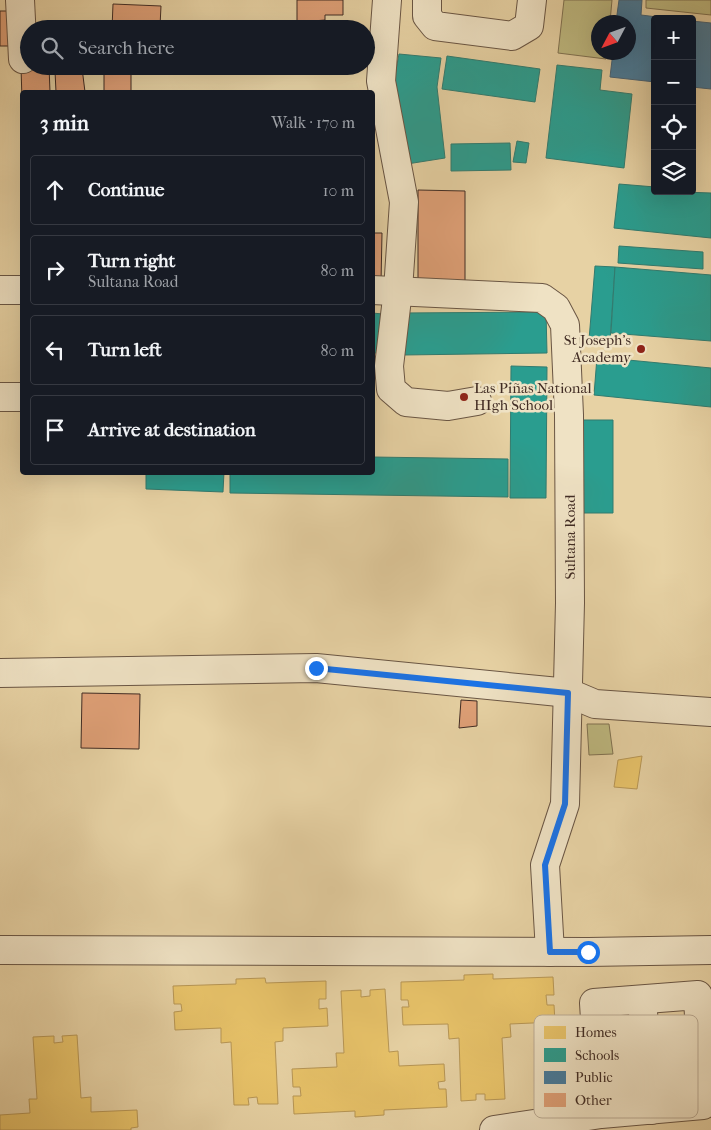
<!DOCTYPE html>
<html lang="en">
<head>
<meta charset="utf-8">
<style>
	body { margin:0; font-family:"IM FELL French Canon",serif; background:#242831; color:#f1f3f6 }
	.controls { position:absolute; right:15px; top:15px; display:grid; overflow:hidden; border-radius:5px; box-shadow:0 5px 20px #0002 }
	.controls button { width:45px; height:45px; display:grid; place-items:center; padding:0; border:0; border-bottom:1px solid #363941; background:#171b24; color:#f1f3f6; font:25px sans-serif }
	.compass { position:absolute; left:591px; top:15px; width:45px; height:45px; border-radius:50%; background:#171b24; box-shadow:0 5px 20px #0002; rotate:229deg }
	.stop { position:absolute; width:15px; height:15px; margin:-11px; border:4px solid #1a73e8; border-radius:50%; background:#fff }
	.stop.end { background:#1a73e8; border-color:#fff; box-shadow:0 1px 5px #0008 }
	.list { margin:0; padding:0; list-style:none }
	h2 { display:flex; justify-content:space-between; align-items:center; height:65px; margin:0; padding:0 20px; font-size:21px }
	h2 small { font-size:16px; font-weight:400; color:#9ea1a6 }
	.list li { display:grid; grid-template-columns:32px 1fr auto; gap:15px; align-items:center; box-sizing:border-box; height:70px; margin:0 10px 10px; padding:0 10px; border:1px solid #363941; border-radius:5px }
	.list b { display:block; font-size:19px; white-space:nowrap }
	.list p { margin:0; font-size:16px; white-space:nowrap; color:#9ea1a6 }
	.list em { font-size:16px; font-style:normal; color:#9ea1a6 }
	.icon { flex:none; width:28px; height:28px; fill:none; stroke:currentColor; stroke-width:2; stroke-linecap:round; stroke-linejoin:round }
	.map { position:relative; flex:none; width:711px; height:1130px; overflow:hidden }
	.search { position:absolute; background:#171b24; box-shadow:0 5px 20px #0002; left:20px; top:20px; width:355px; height:55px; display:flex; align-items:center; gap:12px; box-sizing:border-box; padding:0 18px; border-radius:28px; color:#9ea1a6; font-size:19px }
	.panel { position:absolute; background:#171b24; box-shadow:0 5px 20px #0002; left:20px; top:90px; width:355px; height:385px; border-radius:5px }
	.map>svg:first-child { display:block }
	.green { fill:#beb980; stroke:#807252 }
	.homes { fill:#e9c46a; stroke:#b79655 }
	.schools { fill:#2a9d8f; stroke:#317b6f }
	.public { fill:#457b9d; stroke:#446379 }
	.building { fill:#dfa077; stroke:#412c24 }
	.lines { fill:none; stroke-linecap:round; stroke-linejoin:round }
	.minor-casing { stroke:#6a5644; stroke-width:30 }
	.minor { stroke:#efe2c4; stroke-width:28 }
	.route { stroke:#1a73e8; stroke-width:6 }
	.poi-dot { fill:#8f2418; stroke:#efe2c4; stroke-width:2 }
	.labels { text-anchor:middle; stroke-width:5; stroke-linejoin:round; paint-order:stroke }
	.poi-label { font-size:15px; fill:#412c24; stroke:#efe2c4; text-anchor:end }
	.street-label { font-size:15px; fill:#412c24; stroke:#efe2c4 }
	.key { fill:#efe2c4; stroke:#bbab94; stroke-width:1 }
	.key-label { font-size:14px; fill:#412c24 }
</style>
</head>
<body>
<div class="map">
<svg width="711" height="1130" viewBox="0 0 711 1130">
	<rect width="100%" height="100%" fill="#e7d2a4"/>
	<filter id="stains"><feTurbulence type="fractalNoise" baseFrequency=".004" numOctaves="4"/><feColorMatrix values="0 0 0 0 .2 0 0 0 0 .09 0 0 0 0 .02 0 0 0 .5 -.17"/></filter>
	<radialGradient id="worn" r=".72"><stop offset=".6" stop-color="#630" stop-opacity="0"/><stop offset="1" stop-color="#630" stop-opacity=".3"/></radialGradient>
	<g class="green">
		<polygon points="564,0 612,0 610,22 598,22 598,52 607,53 606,59 558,53"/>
		<polygon points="646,0 711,0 711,15 646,8"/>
		<polygon points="587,724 609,724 613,754 589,755"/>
	</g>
	<g class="homes">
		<polygon points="642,756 637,789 614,787 618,760"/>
		<polygon points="493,974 493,979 553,977 554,995 546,995 547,1005 554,1005 555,1022 510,1024 511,1037 502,1038 505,1099 485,1100 485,1094 476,1094 476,1100 461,1101 459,1038 449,1039 448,1024 403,1025 402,1007 409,1007 408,1000 401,1000 401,982 464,980 464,975"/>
		<polygon points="265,978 266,983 326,981 326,999 319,999 319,1009 327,1008 328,1026 283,1028 283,1041 275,1042 278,1104 258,1104 257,1097 248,1098 249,1105 234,1105 231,1042 221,1043 221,1028 175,1030 174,1012 182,1011 181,1004 174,1004 173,986 236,984 236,979"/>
		<polygon points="385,989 389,1052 398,1051 399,1066 444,1064 445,1081 438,1082 439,1089 446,1089 447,1107 384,1110 384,1115 355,1117 355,1111 294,1114 293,1096 301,1096 300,1087 293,1087 292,1069 337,1067 336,1053 344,1053 341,991 361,990 361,997 370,996 370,990"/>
		<polygon points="77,1035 81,1098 91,1097 91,1112 137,1110 138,1127 131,1128 131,1130 0,1130 0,1115 30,1113 29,1099 37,1099 33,1037 54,1036 54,1043 63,1042 62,1036"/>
	</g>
	<g class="schools">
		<polygon points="399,54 441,58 437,87 445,158 407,164 394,81"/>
		<polygon points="447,56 540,69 535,102 442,89"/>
		<polygon points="557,65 602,70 600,90 632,94 624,168 546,158"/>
		<polygon points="517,141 529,143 526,163 513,162"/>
		<polygon points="510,143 511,170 451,171 451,144"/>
		<polygon points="619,184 655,187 655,191 711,193 711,238 614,228"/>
		<polygon points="619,246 703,252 703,269 618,263"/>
		<polygon points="595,266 615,267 610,341 589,340"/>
		<polygon points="615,267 711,275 711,341 611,333"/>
		<polygon points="546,312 547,353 403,355 402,313"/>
		<polygon points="372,313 383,314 383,353 372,353"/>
		<polygon points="597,357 711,368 711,407 594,395"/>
		<polygon points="511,366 547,367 546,498 510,498"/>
		<polygon points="579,420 613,420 613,513 580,513"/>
		<polygon points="372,457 508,459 508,497 230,493 230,472 372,472"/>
		<polygon points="146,472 224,472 223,492 146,489"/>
	</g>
	<g class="public">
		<polygon points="619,0 642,0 641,15 674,19 655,19 655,82 610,77 613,52 628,52 628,22 616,22"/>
		<polygon points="692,21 711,23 711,89 692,87"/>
	</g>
	<g class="building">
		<polygon points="297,0 343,0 343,15 325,15 325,20 313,21 313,27 297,27"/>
		<polygon points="113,4 161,6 160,26 167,26 167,29 112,29"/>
		<polygon points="0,11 12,11 14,46 0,46"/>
		<polygon points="49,66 50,92 22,92 22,100 21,67"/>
		<rect x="104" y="66" width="27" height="26"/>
		<polygon points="82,68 85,92 56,92 55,71"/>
		<polygon points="418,190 465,191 465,284 418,283"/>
		<polygon points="372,233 382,233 381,283 372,283"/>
		<polygon points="82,693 140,694 139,749 81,748"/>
		<polygon points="461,700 477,701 477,726 459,728"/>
	</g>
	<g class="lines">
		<defs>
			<g id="minor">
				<polyline points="20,0 23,59"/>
				<polyline points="387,0 381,81 404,202 398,290 389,366 391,389 406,402 448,406 477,401"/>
				<polyline points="427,0 427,16 435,26 512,36 529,26 532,0"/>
				<polyline points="0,290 22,290"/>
				<polyline points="372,290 542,298 556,308 565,325 569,415 570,603 565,804 545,865 550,952"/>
				<polyline points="0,397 22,397"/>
				<polyline points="0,673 316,668 569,693 595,704 711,712"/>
				<polyline points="0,950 588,952 711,950"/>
				<polyline points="642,1000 651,1110"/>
				<polyline points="494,1130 601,1114 703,1105 698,995 594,1003 601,1114"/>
			</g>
		</defs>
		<use href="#minor" class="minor-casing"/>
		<use href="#minor" class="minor"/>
	</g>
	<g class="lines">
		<polyline class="route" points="316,668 568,693 565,804 545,865 550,952 588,952"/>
	</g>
	<g class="poi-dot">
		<circle cx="641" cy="349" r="5"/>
		<circle cx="464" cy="397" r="5"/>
	</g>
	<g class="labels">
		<g class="poi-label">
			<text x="631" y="345">St Joseph's<tspan x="631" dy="17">Academy</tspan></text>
			<text x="474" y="393" text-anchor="start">Las Piñas National<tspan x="474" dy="17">HIgh School</tspan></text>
		</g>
		<g class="street-label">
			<text transform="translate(570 537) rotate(-90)" y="5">Sultana Road</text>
		</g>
	</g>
	<rect x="534" y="1015" width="164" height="103" rx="8" class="key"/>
	<rect x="544" y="1026" width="22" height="13" fill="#e9c46a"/>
	<rect x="544" y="1048" width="22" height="14" fill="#2a9d8f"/>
	<rect x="544" y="1071" width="22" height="13" fill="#457b9d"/>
	<rect x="544" y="1093" width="22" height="14" fill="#dfa077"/>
	<g class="key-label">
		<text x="575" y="1037">Homes</text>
		<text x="575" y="1060">Schools</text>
		<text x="575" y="1082">Public</text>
		<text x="575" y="1105">Other</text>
	</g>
	<rect width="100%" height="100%" filter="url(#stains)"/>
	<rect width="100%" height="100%" fill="url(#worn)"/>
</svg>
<div class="controls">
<button>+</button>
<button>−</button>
<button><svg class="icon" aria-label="locate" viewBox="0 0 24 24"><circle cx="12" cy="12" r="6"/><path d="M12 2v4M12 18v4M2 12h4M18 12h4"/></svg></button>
<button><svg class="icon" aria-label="layers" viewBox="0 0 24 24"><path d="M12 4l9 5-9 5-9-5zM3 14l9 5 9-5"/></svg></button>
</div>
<svg class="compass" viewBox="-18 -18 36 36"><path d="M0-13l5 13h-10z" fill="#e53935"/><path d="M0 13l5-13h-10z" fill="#9ea1a6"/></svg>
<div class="stop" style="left:588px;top:952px"></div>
<div class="stop end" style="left:316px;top:668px"></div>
<div class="search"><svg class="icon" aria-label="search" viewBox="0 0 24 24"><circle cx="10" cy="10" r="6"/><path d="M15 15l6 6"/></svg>Search here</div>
<section class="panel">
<h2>3 min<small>Walk · 170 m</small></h2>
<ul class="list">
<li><svg class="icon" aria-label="ahead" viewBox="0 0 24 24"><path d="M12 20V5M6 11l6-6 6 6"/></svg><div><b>Continue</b></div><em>10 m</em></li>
<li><svg class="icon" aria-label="right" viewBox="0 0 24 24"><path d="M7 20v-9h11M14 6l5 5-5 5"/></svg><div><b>Turn right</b><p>Sultana Road</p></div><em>80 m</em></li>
<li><svg class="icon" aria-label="left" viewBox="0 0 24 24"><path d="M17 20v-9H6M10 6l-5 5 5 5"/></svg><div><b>Turn left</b></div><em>80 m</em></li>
<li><svg class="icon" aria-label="arrive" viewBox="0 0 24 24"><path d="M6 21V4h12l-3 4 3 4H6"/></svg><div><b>Arrive at destination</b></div></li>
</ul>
</section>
</div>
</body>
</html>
